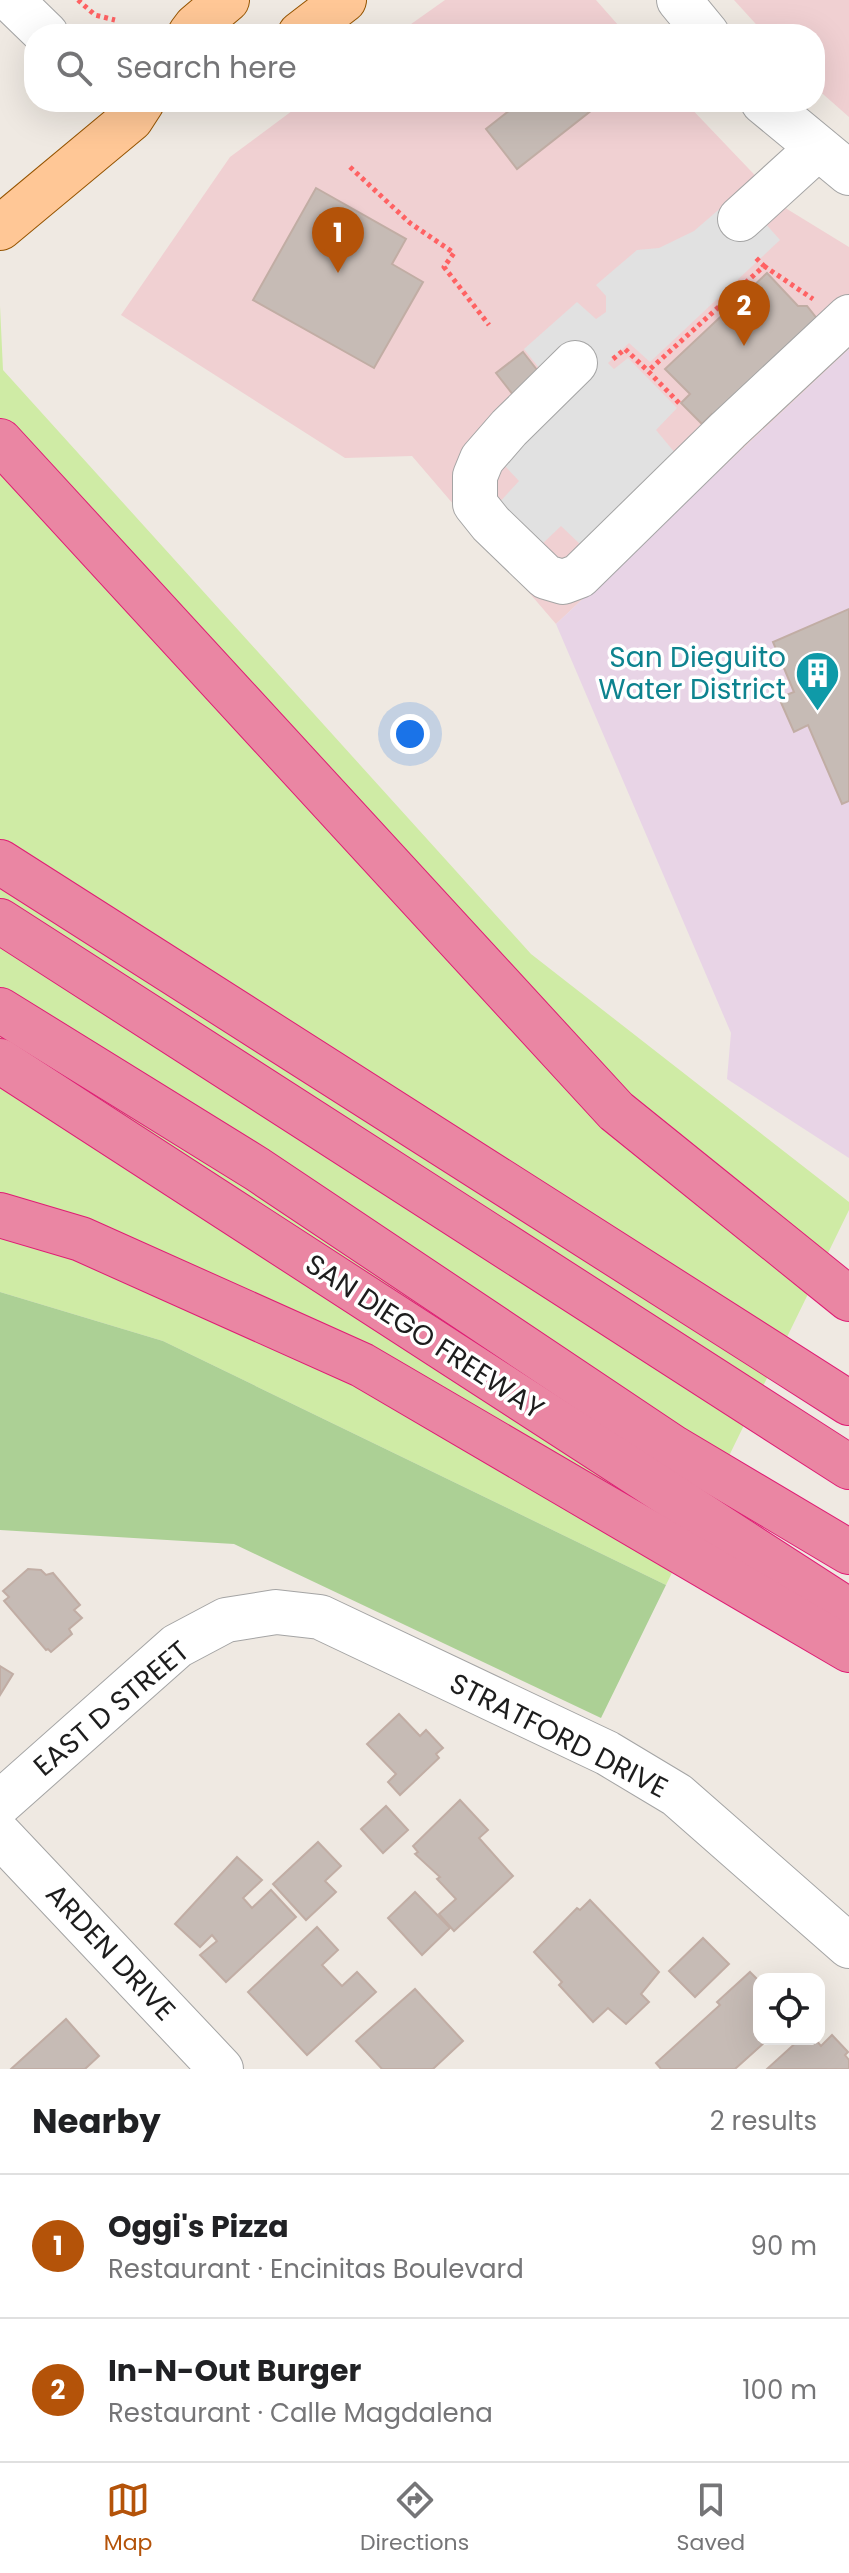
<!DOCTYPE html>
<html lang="en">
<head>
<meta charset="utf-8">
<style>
	body { margin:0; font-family:Poppins,sans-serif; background:#f6f6f6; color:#202124 }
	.controls { position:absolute; right:24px; bottom:24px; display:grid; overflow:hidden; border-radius:16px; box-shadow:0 8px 32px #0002 }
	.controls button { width:72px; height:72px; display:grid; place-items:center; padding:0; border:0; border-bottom:2px solid #e0e0e0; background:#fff; color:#202124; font:40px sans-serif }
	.you { position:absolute; left:410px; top:734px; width:28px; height:28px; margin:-20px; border:6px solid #fff; border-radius:50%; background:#1a73e8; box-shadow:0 0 0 12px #1a73e833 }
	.badge { display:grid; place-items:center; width:52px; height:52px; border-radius:50%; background:#b45309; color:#fff; font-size:26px; font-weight:700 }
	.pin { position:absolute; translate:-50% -66px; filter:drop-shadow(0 2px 4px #0008) }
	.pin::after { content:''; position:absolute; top:42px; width:28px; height:24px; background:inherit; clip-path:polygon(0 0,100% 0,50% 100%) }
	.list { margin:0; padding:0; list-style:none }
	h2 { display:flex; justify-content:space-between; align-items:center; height:104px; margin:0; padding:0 32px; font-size:34px }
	h2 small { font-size:26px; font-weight:400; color:#757577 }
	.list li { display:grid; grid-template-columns:52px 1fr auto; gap:24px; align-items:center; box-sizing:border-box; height:144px; padding:0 32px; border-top:2px solid #e0e0e0 }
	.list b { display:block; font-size:30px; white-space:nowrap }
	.list p { margin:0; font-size:26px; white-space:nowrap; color:#757577 }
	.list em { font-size:26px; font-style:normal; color:#757577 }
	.icon { flex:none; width:44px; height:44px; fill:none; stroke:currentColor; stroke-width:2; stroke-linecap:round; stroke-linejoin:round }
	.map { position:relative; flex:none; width:849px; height:2069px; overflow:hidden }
	.search { position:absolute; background:#fff; box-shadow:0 8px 32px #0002; left:24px; right:24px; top:24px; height:88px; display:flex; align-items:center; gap:20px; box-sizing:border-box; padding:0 28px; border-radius:32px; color:#757577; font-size:30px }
	.sheet { height:392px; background:#fff }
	nav { display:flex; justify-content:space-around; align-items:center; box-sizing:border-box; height:112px; border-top:2px solid #e0e0e0; background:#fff; font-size:22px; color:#757577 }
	nav a { display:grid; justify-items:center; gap:4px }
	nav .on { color:#b45309 }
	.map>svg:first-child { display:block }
	.commercial { fill:#f0d0d2 }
	.industrial { fill:#e8d4e6 }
	.grass { fill:#cfeba5 }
	.forest { fill:#acd095 }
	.parking { fill:#e1e1e1 }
	.building { fill:#c6bbb5; stroke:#c1ada4; stroke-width:2 }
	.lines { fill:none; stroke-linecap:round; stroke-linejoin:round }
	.minor-casing { stroke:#a4a4a4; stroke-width:46 }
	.major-casing { stroke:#955400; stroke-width:46 }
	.highway-casing { stroke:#df1d74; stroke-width:46 }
	.path { stroke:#ff6263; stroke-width:5; stroke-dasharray:4 4; stroke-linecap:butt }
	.minor { stroke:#fff; stroke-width:44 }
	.major { stroke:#ffc796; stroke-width:44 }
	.highway { stroke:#ea86a3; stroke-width:44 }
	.labels { text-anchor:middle; stroke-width:7; stroke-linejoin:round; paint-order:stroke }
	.culture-label { font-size:28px; fill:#0d838f; stroke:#fff; text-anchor:end }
	.street-label { font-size:28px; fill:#1d1d1d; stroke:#fff }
</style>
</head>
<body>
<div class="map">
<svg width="849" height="2069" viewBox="0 0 849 2069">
	<rect width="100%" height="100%" fill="#efe9e2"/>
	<g class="commercial">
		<polygon points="445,0 596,0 626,34 397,34"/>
		<polygon points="734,0 849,0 849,117 815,87 815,34 765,34"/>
		<polygon points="304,102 685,102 787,209 849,247 849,349 556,624 412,456 345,458 121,315 230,157"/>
	</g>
	<polygon class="industrial" points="849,349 849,1158 727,1079 731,1033 556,624"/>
	<polygon class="grass" points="0,306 3,370 531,954 849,1202 849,1210 666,1585 163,1341 0,1292"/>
	<polygon class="forest" points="0,1292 163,1341 666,1585 601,1718 234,1544 0,1530"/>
	<polygon class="parking" points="738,193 780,240 650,362 629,343 608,363 614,369 628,358 677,408 656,430 676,454 581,545 561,526 540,546 498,504 519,481 480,439 492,413 543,373 524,349 577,302 596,319 606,312 606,296 596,285 637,250 659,248 694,231"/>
	<g class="building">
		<polygon points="520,102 586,102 592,110 517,169 486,129"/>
		<polygon points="316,188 406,239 392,264 423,282 374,368 253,300"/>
		<polygon points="767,273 798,306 807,306 818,320 718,420 712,414 702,424 681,403 690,394 665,369"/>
		<polygon points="523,352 541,375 514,396 496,373"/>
		<polygon points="849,609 849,801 842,804 808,725 794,732 779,698 794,692 773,642"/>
		<polygon points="28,1569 41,1570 46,1575 53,1573 80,1605 74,1610 82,1618 69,1629 72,1634 51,1652 48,1649 46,1650 4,1601 9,1597 3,1591"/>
		<polygon points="0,1666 13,1674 0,1695"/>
		<polygon points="399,1714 420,1736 426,1730 443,1748 436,1754 439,1758 400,1795 388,1782 396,1774 367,1744"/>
		<polygon points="460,1800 488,1830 479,1838 513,1876 454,1931 439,1914 456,1899 437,1879 440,1877 415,1854 418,1852 413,1846"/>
		<polygon points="386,1806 408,1830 383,1853 361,1829"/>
		<polygon points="318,1842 341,1866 325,1881 336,1892 306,1920 273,1884"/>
		<polygon points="237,1857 262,1880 243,1898 252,1908 271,1890 296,1917 226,1982 200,1955 217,1941 212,1935 200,1947 175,1924"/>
		<polygon points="415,1892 450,1928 422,1955 388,1918"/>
		<polygon points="590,1900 659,1972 641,1994 649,2002 626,2024 608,2008 593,2022 559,1985 562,1982 534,1952 577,1908 580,1910"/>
		<polygon points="317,1927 338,1950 322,1965 342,1986 357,1972 376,1992 307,2055 248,1992"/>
		<polygon points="703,1938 729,1964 695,1997 669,1971"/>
		<polygon points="750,1972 759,1981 758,2035 759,2039 765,2042 735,2069 661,2069 656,2063 720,2005 717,2002"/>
		<polygon points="415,1989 463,2041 433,2069 382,2069 356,2041"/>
		<polygon points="66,2019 99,2056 85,2069 11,2069"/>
		<polygon points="832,2035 848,2052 845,2055 849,2060 849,2069 767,2069 800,2039 815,2039 821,2046"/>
	</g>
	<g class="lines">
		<defs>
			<g id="minor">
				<polyline points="11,0 46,34"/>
				<polyline points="679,0 707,34"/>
				<polyline points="763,102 849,173"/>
				<polyline points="740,219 818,148"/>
				<polyline points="575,363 509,428 482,459 475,476 475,504 491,524 546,577 563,582 579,576 728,430 849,317"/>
				<polyline points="0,1803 177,1646 226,1620 276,1612 320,1617 607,1753 677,1795 849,1946"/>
				<polyline points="0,1835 221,2069"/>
			</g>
			<g id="major">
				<polyline points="190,34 196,26 227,0"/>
				<polyline points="300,34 344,0"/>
				<polyline points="0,228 131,119 142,102"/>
			</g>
			<g id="highway">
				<polyline points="0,441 616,1111 849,1299"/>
				<polyline points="0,862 849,1403"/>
				<polyline points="0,921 849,1467"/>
				<polyline points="0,1010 257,1169 674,1448 849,1552"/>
				<polyline points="0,1061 849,1611"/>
				<polyline points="0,1215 81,1239 362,1365 849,1650"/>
			</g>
		</defs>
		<use href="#minor" class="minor-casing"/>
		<use href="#major" class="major-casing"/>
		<use href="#highway" class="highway-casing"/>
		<g class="path">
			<polyline points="78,0 95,15 115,20"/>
			<polyline points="350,167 410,223 454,253 444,267 489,325"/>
			<polyline points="764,266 813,299"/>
			<polyline points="613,359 625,349 648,371"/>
			<polyline points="679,403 648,371 764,266 754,256"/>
		</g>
		<use href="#minor" class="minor"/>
		<use href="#major" class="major"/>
		<use href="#highway" class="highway"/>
	</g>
	<defs>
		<symbol id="building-pin" viewBox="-11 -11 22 30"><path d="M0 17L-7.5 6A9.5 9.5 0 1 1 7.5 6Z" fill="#0f9aa8" stroke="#fff"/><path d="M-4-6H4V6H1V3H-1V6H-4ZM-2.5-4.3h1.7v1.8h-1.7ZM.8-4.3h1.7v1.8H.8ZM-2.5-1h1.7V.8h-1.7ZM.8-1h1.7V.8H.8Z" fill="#fff"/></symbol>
	</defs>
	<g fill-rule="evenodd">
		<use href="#building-pin" x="792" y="648" width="51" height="69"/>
	</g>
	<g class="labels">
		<g class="culture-label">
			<text x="786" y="667">San Dieguito<tspan x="786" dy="32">Water District</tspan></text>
		</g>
		<g class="street-label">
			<text transform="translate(425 1336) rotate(33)" y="10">SAN DIEGO FREEWAY</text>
			<text transform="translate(111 1708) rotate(-40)" y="10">EAST D STREET</text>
			<text transform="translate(559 1735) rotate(27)" y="10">STRATFORD DRIVE</text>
			<text transform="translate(111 1952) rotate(47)" y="10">ARDEN DRIVE</text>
		</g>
	</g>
</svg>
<div class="controls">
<button><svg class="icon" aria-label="locate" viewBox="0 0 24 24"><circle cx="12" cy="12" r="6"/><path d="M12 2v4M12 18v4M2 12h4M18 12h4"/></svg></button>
</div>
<div class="you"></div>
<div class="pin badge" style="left:338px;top:273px">1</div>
<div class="pin badge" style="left:744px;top:346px">2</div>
<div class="search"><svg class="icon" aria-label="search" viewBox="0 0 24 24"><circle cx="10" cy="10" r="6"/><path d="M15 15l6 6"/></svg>Search here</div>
</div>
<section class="sheet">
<h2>Nearby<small>2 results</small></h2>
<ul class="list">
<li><span class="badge">1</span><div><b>Oggi's Pizza</b><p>Restaurant · Encinitas Boulevard</p></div><em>90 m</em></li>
<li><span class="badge">2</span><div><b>In-N-Out Burger</b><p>Restaurant · Calle Magdalena</p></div><em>100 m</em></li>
</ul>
</section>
<nav>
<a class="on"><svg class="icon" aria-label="map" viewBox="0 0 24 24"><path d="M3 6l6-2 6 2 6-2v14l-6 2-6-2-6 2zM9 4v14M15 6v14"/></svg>Map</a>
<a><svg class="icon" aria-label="directions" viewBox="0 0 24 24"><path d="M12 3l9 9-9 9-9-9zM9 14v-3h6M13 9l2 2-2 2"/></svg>Directions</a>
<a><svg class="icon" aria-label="saved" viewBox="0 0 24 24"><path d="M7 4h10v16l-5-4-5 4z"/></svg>Saved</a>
</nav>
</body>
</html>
